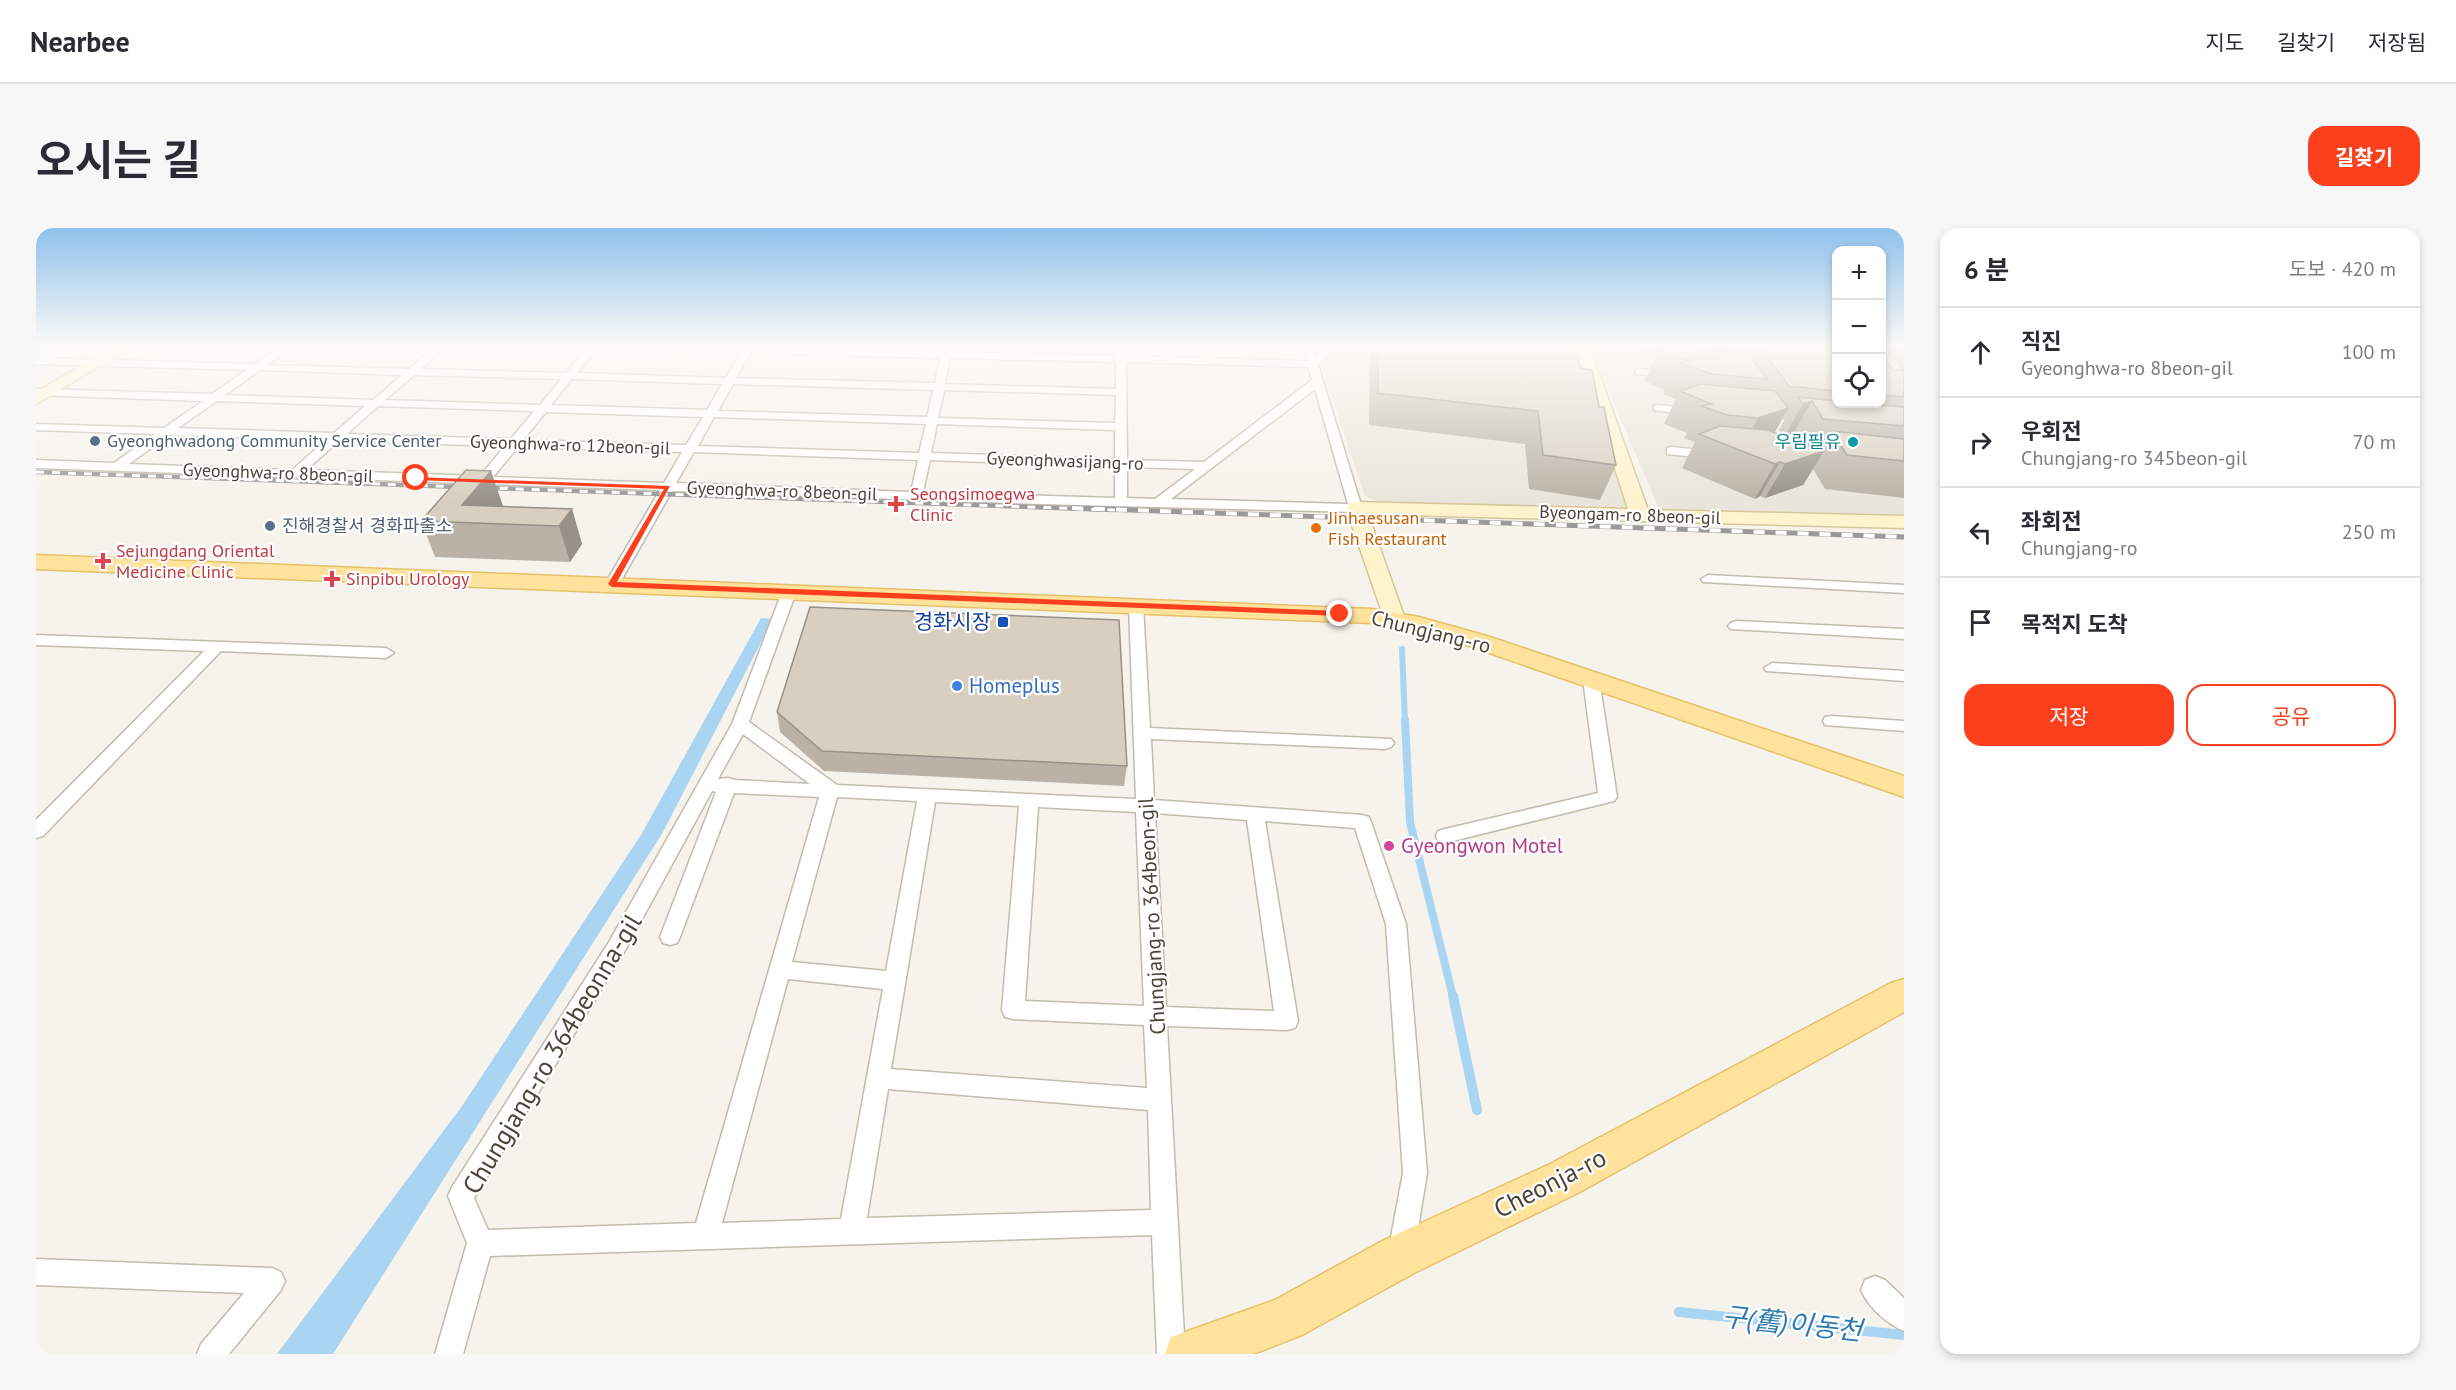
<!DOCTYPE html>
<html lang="ko">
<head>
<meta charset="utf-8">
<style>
	body { margin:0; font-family:"PT Sans","Noto Sans KR",sans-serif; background:#f7f7f7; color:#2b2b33 }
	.controls { position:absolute; right:18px; top:18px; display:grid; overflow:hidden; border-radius:12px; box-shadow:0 3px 9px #0003 }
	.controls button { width:54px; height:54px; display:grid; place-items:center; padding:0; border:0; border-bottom:2px solid #e1e1e2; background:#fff; color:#2b2b33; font:30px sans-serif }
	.stop { position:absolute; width:18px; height:18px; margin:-14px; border:4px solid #fc3f1d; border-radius:50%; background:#fff }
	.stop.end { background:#fc3f1d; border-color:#fff; box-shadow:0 2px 6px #0008 }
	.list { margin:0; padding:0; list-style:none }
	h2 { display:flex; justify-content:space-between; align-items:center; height:78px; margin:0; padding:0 24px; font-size:26px }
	h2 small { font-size:20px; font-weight:400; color:#7c7c81 }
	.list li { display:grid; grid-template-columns:39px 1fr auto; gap:18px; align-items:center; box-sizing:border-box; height:90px; padding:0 24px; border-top:2px solid #e1e1e2 }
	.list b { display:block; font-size:22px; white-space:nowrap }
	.list p { margin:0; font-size:20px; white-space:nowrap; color:#7c7c81 }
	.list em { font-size:20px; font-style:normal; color:#7c7c81 }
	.actions { display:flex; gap:12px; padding:18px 24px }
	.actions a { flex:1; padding:14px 0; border:2px solid #fc3f1d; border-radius:18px; text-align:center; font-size:21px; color:#fc3f1d }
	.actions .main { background:#fc3f1d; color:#fff }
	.icon { flex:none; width:33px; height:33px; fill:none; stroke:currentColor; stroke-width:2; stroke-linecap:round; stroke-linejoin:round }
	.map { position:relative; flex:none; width:1868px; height:1126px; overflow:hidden; border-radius:18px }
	header { display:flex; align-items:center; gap:36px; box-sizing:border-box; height:84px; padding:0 30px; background:#fff; border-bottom:2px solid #e1e1e2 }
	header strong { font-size:28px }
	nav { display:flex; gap:33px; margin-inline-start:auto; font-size:21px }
	.intro { display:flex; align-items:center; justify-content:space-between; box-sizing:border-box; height:144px; padding:0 36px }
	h1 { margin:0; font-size:42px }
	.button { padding:15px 27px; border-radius:18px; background:#fc3f1d; color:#fff; font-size:21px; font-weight:700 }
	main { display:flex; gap:36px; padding:0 36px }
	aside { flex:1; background:#fff; border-radius:18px; box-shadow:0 3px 9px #0003 }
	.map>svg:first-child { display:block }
	.residential { fill:#eae5da }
	.water { fill:#a9d4f2 }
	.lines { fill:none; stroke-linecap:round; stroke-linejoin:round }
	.stream-far2 { stroke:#a9d4f2; stroke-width:6 }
	.stream-far1 { stroke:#a9d4f2; stroke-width:8 }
	.stream { stroke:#a9d4f2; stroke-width:10 }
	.street-casing { stroke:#c2bbae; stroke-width:3 }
	.secondary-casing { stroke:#d6c79b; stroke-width:3 }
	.primary-casing { stroke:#e6c16a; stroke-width:3 }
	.street { fill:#fff; fill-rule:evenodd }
	.secondary { fill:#fff3cd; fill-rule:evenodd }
	.primary { fill:#ffe39c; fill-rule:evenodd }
	.rail-far1-casing { stroke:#9a9a9a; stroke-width:4.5 }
	.rail-casing { stroke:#9a9a9a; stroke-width:5 }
	.rail-far1 { stroke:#fff; stroke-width:3; stroke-dasharray:8; stroke-linecap:butt }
	.rail { stroke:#fff; stroke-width:4; stroke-dasharray:11; stroke-linecap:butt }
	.wall { fill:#bab2a6; fill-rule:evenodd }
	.shaded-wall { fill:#979187 }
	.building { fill:#d8cfc1; stroke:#979187; stroke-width:1.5 }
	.route { fill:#fc3f1d }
	.service-dot { fill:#5c6f8a; stroke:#fff; stroke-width:2 }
	.culture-dot { fill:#0f9aa8; stroke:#fff; stroke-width:2 }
	.health-dot { fill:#e0444e; stroke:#fff; stroke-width:2 }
	.food-dot { fill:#e8710a; stroke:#fff; stroke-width:2 }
	.transit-dot { fill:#1a4fb4; stroke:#fff; stroke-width:2 }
	.shop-dot { fill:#3f7fe0; stroke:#fff; stroke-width:2 }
	.hotel-dot { fill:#d1479c; stroke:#fff; stroke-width:2 }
	.labels { text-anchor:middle; stroke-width:4.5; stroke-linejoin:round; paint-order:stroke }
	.far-service-label { font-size:18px; fill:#4e5e75; stroke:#fff; text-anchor:start }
	.far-culture-label { font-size:18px; fill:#0d838f; stroke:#fff; text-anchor:end }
	.far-street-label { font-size:18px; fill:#4b4439; stroke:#fff }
	.far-health-label { font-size:18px; fill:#be3a42; stroke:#fff; text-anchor:start }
	.far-food-label { font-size:18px; fill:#c56008; stroke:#fff; text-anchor:start }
	.transit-label { font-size:21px; fill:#164399; stroke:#fff; text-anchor:end }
	.street-label { font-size:21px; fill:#4b4439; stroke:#fff }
	.shop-label { font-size:21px; fill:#366cbe; stroke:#fff; text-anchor:start }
	.hotel-label { font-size:21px; fill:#b23c85; stroke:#fff; text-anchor:start }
	.near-street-label { font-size:26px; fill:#4b4439; stroke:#fff }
	.near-water-label { font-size:27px; font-style:italic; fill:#2e7ab2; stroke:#fff }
</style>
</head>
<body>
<header>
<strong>Nearbee</strong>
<nav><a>지도</a><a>길찾기</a><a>저장됨</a></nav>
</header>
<div class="intro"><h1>오시는 길</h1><a class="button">길찾기</a></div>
<main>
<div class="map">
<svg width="1868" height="1126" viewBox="0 0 1868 1126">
	<rect width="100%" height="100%" fill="#f6f3ec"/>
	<g class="residential">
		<polygon points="1313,117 1538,117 1591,280 1340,273 1329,268 1285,137"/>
		<polygon points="1553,117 1800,117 1800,176 1846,176 1846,117 1868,117 1868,288 1623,281"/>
	</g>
	<polygon class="water" points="725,390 737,391 627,604 297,1126 241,1126 426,878 605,607"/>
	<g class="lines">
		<polyline class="stream-far2" points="1366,421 1369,494"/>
		<polyline class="stream-far1" points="1369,492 1374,594 1417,769"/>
		<g class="stream">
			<polyline points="1417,768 1441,882"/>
			<polyline points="1643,1084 1868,1107"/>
		</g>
		<defs>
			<g id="street">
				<path d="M 246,117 L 258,117 L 232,137 L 373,141 L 400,117 L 411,117 L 385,141 L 530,145 L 550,121 L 510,120 L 505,117 L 719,117 L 718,119 L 906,124 L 907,117 L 917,117 L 916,124 L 1079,128 L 1077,117 L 1087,117 L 1089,128 L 1271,133 L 1266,117 L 1276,117 L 1279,128 L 1292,117 L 1303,117 L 1282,137 L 1326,280 L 1320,284 L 1003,276 L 636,263 L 583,356 L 576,360 L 569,356 L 624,262 L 0,240 L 0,232 L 78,235 L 119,206 L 0,202 L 0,196 L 128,200 L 167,173 L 0,167 L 0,161 L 176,166 L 211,142 L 0,136 L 0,130 L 219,136 ZM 561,121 L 704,125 L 690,150 L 541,145 ZM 714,125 L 904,130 L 899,155 L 700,150 ZM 914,130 L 1080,134 L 1080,161 L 909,156 ZM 1090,134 L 1272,139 L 1276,152 L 1168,234 L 1091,232 ZM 224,142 L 366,147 L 337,172 L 189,167 ZM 378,147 L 525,151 L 504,177 L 349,172 ZM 536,151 L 686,156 L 671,182 L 515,177 ZM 697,156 L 897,162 L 891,189 L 682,183 ZM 1279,161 L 1312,276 L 1135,271 ZM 908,162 L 1080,167 L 1079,195 L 902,190 ZM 181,173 L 329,178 L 298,205 L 142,200 ZM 342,178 L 498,183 L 475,211 L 311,206 ZM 510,184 L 667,189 L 650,217 L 487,212 ZM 678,189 L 890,196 L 883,225 L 662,218 ZM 901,196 L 1079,202 L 1079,231 L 895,225 ZM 133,207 L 290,212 L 256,242 L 93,236 ZM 303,213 L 469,218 L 444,248 L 270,242 ZM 482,219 L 646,224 L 628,255 L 457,249 ZM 658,224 L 882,232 L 875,264 L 640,255 ZM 894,232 L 1079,239 L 1079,270 L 887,264 ZM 1091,239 L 1159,241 L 1119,271 L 1091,270 Z"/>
				<polygon points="1846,117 1868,121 1868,127 1846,122"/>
				<polygon points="1604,141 1636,144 1641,147 1636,150 1600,146 1600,142"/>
				<polygon points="1622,177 1658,181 1664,184 1658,187 1618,182 1618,178"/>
				<polygon points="1635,219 1679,223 1685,227 1679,231 1631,226 1631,220"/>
				<polygon points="1672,347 1868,357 1868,365 1667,354 1665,351"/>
				<path d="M 753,360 L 760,364 L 713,494 L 801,557 L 1100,571 L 1093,378 L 1100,374 L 1107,378 L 1114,500 L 1355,511 L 1358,515 L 1355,519 L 1349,521 L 1115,511 L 1118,572 L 1326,587 L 1333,589 L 1335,594 L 1370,696 L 1391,945 L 1378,1025 L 1374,1034 L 1365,1038 L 1356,1034 L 1352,1025 L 1367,945 L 1350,696 L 1319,600 L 1229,593 L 1262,793 L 1259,800 L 1251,802 L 1131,798 L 1149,1126 L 1121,1126 L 1116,1007 L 454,1028 L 427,1126 L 399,1126 L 431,1015 L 412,968 L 416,959 L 573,714 L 696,496 L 746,364 ZM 707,506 L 774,556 L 699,552 L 692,550 L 682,551 ZM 676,563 L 680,564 L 624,709 L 627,715 L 634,717 L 641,715 L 644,709 L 698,565 L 783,569 L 660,995 L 452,1002 L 438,970 L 587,726 ZM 801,569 L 881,573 L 850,743 L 756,734 ZM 899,574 L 983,578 L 966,782 L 969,789 L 977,791 L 1108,797 L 1111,860 L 855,841 ZM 1002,579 L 1100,584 L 1108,778 L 989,773 ZM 1119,585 L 1211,592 L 1238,783 L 1130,779 ZM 752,751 L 847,761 L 805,991 L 686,995 ZM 852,861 L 1112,882 L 1115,982 L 831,990 Z"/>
				<polygon points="1700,393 1868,401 1868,411 1695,401 1692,398 1695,395"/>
				<polygon points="0,407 350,420 358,425 350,430 185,423 7,608 0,610 0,592 168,423 0,417"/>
				<polygon points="1736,435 1868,443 1868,453 1730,443 1728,440"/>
				<polygon points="1555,446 1563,451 1581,569 1578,573 1409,615 1402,613 1400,608 1402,603 1409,601 1562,565 1547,451"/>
				<polygon points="1795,488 1868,493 1868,503 1789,497 1787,493 1789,489"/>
				<polygon points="0,1031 236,1040 245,1044 249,1053 245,1062 193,1126 161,1126 165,1116 208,1065 0,1057"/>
				<path d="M 1839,1048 L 1849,1052 L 1868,1070 L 1868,1103 C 1851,1096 1832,1079 1825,1062 L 1829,1052 Z"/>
			</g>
			<g id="secondary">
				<polygon points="81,117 99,117 0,176 0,164"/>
				<polygon points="1539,117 1553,117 1612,282 1868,288 1868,300 1332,286 1369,391 1366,396 1358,398 1350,396 1310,280 1313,276 1320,274 1592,281"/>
			</g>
			<g id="primary">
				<polygon points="0,327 1336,381 1383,389 1451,408 1868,548 1868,569 1433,418 1380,403 1336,395 0,341"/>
				<polygon points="1868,751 1868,784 1542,965 1380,1044 1266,1107 1217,1126 1129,1126 1135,1109 1239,1072 1348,1012 1512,937 1855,755"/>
			</g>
		</defs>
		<use href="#street" class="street-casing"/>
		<use href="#secondary" class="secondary-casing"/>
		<use href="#primary" class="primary-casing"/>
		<use href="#street" class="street"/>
		<use href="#secondary" class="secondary"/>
		<use href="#primary" class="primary"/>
		<defs>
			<polyline id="rail-far1" points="0,244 1079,282"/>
			<polyline id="rail" points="1036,280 1868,309"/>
		</defs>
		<use href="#rail-far1" class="rail-far1-casing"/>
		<use href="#rail" class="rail-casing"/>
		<use href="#rail-far1" class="rail-far1"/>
		<use href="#rail" class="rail"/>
	</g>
	<g class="wall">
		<polygon points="1334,117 1540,117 1544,140 1563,179 1580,237 1564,272 1493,261 1489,216 1333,197"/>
		<path d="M 1590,117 L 1800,117 L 1800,176 L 1845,176 L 1845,127 L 1857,142 L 1866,142 L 1851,126 L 1856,117 L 1868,117 L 1868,270 L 1789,261 L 1777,241 L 1767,257 L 1729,270 L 1724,268 L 1719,271 L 1646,240 L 1659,214 L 1648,210 L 1651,205 L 1628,196 L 1640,171 L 1627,166 L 1629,162 L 1609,153 L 1618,132 L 1606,128 L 1607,124 ZM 1746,191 L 1749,191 L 1743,202 L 1748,209 L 1757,206 L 1761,213 L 1738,205 Z"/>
		<polygon points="455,243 466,278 536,281 546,316 534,334 399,329 385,293"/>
		<polygon points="741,484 1091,538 1088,558 788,543 744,504"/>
	</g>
	<g class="shaded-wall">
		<polygon points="1776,173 1757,206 1748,209 1767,176"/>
		<polygon points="1752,180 1734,213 1704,223 1722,190"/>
		<polygon points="1788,223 1767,257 1729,270 1749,236"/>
		<polygon points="1744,234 1724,268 1719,271 1739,236"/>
		<polygon points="455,243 467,278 453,296 426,277"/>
		<polygon points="536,281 546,316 534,334 523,298"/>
	</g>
	<g class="building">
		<polygon points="1342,117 1540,117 1544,140 1556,142 1563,179 1568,179 1580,237 1507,227 1502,183 1342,165"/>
		<polygon points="1722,117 1800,117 1800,163 1753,158"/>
		<polygon points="1631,119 1713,126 1731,151 1676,146 1642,134 1652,133 1623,122"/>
		<polygon points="1845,127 1857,142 1867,142 1868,144 1868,169 1845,167"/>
		<polygon points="1665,156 1739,163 1752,180 1722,190 1691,187 1665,178 1676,176 1644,163"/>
		<polygon points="1762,169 1800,173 1800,176 1829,176 1868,179 1868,198 1787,191 1776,173 1767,176"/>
		<polygon points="1684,198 1731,202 1788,223 1749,236 1744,234 1739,236 1663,206"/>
		<polygon points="1795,203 1868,211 1868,233 1811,227"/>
		<polygon points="430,242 455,243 426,277 536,281 523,298 385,293"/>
		<polygon points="774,379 1083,392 1091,538 786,523 741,484"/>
	</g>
	<linearGradient id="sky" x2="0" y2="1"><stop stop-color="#8fc1ec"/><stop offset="0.43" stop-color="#fbfaf6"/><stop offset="1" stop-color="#fbfaf6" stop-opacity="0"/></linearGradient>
	<rect width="1868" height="275" fill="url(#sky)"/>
	<polygon class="route" points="377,249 634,258 581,354 1304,383 1308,386 1304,388 576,359 572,356 628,261 380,252"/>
	<g class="service-dot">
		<circle cx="59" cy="213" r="6"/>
		<circle cx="234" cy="298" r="6"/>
	</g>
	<circle class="culture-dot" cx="1817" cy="214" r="6"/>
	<g class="health-dot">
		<path d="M857 267h6v6h6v6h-6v6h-6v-6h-6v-6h6z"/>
		<path d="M64 324h6v6h6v6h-6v6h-6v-6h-6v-6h6z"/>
		<path d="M293 342h6v6h6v6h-6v6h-6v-6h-6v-6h6z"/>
	</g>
	<circle class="food-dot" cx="1280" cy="300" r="6"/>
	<rect class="transit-dot" x="961" y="388" width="12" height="12" rx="3"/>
	<circle class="shop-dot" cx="921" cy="458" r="6"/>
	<circle class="hotel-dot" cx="1353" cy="618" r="6"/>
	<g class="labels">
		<g class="far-service-label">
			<text x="71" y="219">Gyeonghwadong Community Service Center</text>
			<text x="246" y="304">진해경찰서 경화파출소</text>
		</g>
		<g class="far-culture-label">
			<text x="1805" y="220">우림필유</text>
		</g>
		<g class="far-street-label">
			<text transform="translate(534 217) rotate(2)" y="6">Gyeonghwa-ro 12beon-gil</text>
			<text transform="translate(1029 233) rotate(2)" y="6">Gyeonghwasijang-ro</text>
			<text transform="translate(242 245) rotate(2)" y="6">Gyeonghwa-ro 8beon-gil</text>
			<text transform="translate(746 263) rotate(2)" y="6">Gyeonghwa-ro 8beon-gil</text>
			<text transform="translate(1594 287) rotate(2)" y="6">Byeongam-ro 8beon-gil</text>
		</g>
		<g class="far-health-label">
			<text x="874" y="272">Seongsimoegwa<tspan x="874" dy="21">Clinic</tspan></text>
			<text x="80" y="329">Sejungdang Oriental<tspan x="80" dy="21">Medicine Clinic</tspan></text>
			<text x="310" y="357">Sinpibu Urology</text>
		</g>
		<g class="far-food-label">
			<text x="1292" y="296">Jinhaesusan<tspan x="1292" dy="21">Fish Restaurant</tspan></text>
		</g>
		<g class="transit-label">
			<text x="955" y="401">경화시장</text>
		</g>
		<g class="street-label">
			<text transform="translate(1395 404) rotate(14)" y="7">Chungjang-ro</text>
			<text transform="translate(1116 688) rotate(-93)" y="7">Chungjang-ro 364beon-gil</text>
		</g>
		<g class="shop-label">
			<text x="933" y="465">Homeplus</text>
		</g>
		<g class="hotel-label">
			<text x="1365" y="625">Gyeongwon Motel</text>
		</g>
		<g class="near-street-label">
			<text transform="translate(516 826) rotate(-59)" y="9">Chungjang-ro 364beonna-gil</text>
			<text transform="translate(1514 955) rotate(-27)" y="9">Cheonja-ro</text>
		</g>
		<g class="near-water-label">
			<text transform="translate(1756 1096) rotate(6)" y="9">구(舊)이동천</text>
		</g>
	</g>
</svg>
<div class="controls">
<button>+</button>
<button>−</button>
<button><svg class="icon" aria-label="locate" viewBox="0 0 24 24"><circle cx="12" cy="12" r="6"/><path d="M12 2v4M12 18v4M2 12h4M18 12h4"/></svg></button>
</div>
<div class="stop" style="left:380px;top:250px"></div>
<div class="stop end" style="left:1304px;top:386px"></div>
</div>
<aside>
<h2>6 분<small>도보 · 420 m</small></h2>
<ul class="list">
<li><svg class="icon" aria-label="ahead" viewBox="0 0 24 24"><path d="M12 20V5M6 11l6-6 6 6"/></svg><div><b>직진</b><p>Gyeonghwa-ro 8beon-gil</p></div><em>100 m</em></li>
<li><svg class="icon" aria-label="right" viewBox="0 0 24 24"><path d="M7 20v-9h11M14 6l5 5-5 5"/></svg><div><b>우회전</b><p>Chungjang-ro 345beon-gil</p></div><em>70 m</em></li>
<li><svg class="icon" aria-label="left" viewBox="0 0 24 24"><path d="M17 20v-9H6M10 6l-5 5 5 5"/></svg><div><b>좌회전</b><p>Chungjang-ro</p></div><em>250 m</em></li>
<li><svg class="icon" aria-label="arrive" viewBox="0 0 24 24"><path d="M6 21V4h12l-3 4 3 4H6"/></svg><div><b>목적지 도착</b></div></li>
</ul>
<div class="actions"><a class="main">저장</a><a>공유</a></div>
</aside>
</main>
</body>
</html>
